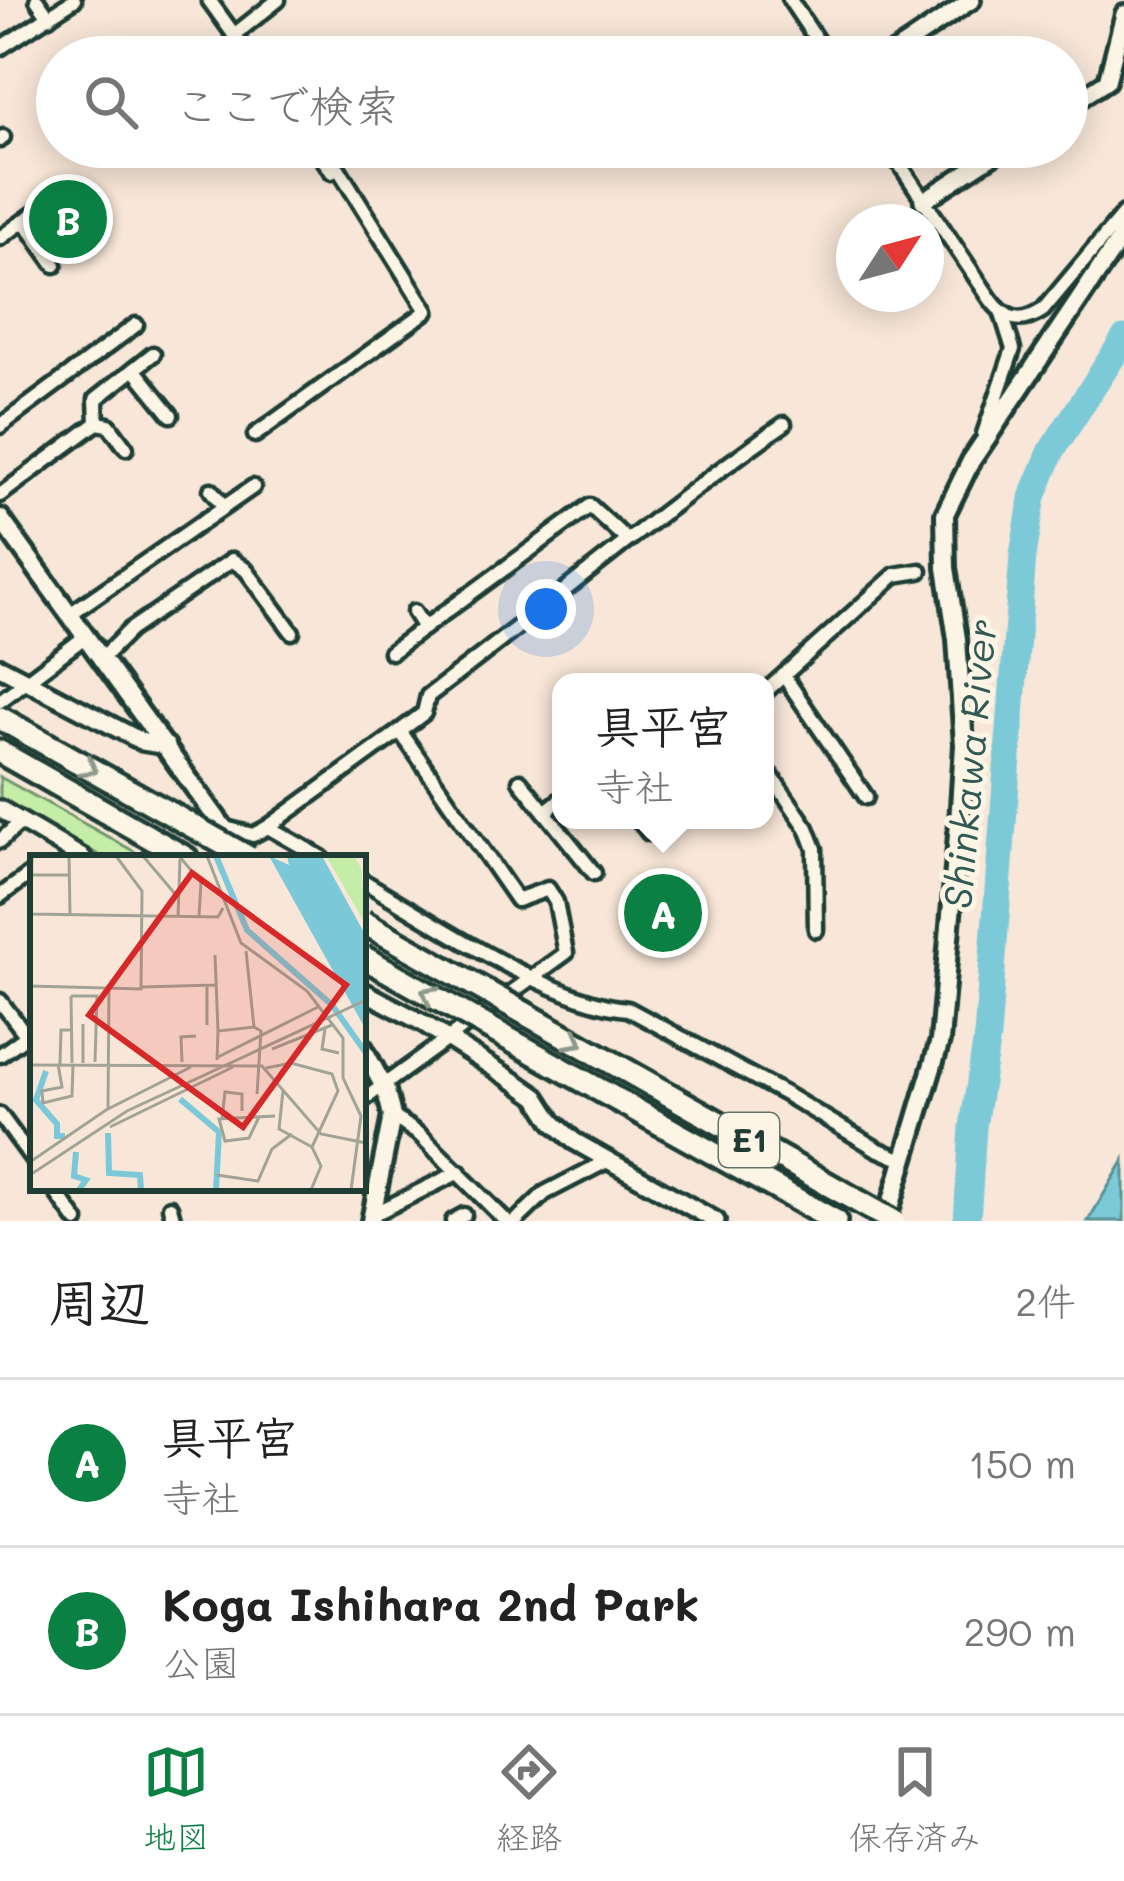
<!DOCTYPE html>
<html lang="ja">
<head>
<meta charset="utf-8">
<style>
	body { margin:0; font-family:Mali,"Klee One",sans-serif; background:#f6f6f6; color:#222 }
	.compass { position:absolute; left:836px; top:204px; width:108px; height:108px; border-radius:50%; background:#fff; box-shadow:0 6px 30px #0003; rotate:54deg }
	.you { position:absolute; left:546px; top:609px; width:42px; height:42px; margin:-30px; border:9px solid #fff; border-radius:50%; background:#1a73e8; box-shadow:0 0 0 18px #1a73e833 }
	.badge { display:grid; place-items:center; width:78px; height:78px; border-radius:50%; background:#0b8043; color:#fff; font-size:39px; font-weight:700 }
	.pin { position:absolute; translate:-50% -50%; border:6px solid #fff; box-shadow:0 3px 12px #0006 }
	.popup { position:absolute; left:552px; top:673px; width:222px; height:156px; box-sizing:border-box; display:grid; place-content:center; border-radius:24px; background:#fff; filter:drop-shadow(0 3px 9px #0005); font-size:39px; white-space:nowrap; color:#767676 }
	.popup b { font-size:45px; color:#222 }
	.popup::after { content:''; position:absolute; left:50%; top:100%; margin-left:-24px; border:24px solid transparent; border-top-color:#fff }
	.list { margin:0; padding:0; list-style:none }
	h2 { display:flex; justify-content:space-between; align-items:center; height:156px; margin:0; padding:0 48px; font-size:51px }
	h2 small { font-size:39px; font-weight:400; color:#767676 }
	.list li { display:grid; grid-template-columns:78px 1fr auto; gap:36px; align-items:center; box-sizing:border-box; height:168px; padding:0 48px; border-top:3px solid #e0e0e0 }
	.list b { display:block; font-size:45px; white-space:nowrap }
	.list p { margin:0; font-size:39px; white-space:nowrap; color:#767676 }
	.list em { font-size:39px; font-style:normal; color:#767676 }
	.icon { flex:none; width:66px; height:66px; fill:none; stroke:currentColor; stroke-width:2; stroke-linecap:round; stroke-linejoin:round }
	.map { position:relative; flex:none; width:1124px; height:1221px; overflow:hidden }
	.search { position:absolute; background:#fff; box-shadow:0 6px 30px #0003; left:36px; right:36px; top:36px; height:132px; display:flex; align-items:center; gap:30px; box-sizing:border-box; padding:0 42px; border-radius:66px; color:#767676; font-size:45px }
	.sheet { height:492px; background:#fff }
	nav { display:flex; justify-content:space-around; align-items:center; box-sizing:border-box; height:168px; border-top:3px solid #e0e0e0; background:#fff; font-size:33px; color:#767676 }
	nav a { display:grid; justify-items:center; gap:6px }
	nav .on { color:#0b8043 }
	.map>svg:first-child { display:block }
	.green { fill:#c4eda8; stroke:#72956e; stroke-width:3 }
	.water { fill:#7bc9d8; stroke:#569196; stroke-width:3 }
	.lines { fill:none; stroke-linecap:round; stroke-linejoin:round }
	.river { stroke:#7bc9d8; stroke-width:27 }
	.minor-casing { stroke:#1f3d34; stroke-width:21 }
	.tertiary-casing { stroke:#1f3d34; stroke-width:24 }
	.secondary-casing { stroke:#1f3d34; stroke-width:26 }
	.motorway-casing { stroke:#1f3d34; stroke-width:30 }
	.minor { stroke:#fcf5e5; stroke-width:12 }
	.tertiary { stroke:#fcf5e5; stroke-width:15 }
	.secondary { stroke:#fcf5e5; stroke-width:16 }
	.motorway { stroke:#fcf5e5; stroke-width:21 }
	.motorway-bridge-casing { stroke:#1f3d34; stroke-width:30; stroke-linecap:butt }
	.motorway-bridge { stroke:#fcf5e5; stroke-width:21 }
	.oneway { stroke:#8e998c }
	.labels { text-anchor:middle; stroke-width:10; stroke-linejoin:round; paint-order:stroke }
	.shield { fill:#fcf5e5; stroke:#617469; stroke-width:3 }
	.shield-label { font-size:33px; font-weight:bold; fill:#1f3d34 }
	.water-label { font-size:39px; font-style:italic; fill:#315955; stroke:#fcf5e5 }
	.inset-river { fill:none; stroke:#7bc9d8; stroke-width:6 }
	.inset-road { fill:none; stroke:#a1a396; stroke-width:3 }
	.view { fill:#d62828; fill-opacity:0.15; stroke:#d62828; stroke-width:6 }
	.inset-edge { fill:none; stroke:#1f3d34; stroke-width:6 }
</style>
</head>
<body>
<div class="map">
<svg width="1124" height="1221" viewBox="0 0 1124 1221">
	<rect width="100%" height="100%" fill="#f8e7d8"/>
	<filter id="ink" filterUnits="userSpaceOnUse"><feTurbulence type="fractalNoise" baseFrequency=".00833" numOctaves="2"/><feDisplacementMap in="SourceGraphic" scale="24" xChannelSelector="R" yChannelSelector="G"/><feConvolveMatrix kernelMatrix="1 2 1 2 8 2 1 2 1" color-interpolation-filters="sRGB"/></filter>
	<g filter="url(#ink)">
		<polygon class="green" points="0,777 146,858 104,858 0,798"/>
		<polygon class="water" points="1124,1160 1124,1221 1088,1221"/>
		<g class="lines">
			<polyline class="river" points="967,1221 973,1127 987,1037 1023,555 1033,496 1052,450 1124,339"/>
			<defs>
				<g id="minor">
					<polyline points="37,0 49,17"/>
					<polyline points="209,0 250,57"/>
					<polyline points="790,0 828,57"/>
					<polyline points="234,35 278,0"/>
					<polyline points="0,48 74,0"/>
					<polyline points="0,140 3,137"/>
					<polyline points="314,147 332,172"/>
					<path d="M 888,147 L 991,300 C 1006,320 1021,325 1043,310 L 1124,213"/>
					<polyline points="24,221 55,265"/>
					<polyline points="0,238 56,198"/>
					<polyline points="134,369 171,415"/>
					<polyline points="97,423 109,425 126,448"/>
					<polyline points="0,426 136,325"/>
					<polyline points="984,434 1013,349 1002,314"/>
					<polyline points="255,435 427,311 338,168"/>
					<polyline points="211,490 224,507"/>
					<polyline points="0,495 97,423 96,399 153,354"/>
					<polyline points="414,612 424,628"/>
					<polyline points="70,614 253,487"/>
					<polyline points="391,652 590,506 626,539"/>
					<polyline points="102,658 130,630 232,560 246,570 292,632"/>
					<polyline points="784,676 866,797"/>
					<polyline points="765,692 895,575 920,571"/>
					<polyline points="0,701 86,636"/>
					<path d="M 400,731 L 424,713 L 428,696 C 548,606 661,510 784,424"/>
					<polyline points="765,767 807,828 815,849 816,930"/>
					<polyline points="520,781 594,873"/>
					<polyline points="545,812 561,799"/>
					<polyline points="639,820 649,833"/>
					<polyline points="268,827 322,858"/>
					<polyline points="225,828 253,835 268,827 400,731 517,900 548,889 556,902 566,953 363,1100"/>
					<polyline points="0,841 21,822"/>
					<path d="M 363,881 C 430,920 554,1004 628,1009 L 787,1095 L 877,1149 L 903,1160"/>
					<polyline points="0,896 33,872"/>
					<polyline points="0,1001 27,1036"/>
					<polyline points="0,1055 32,1032"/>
					<polyline points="0,1115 33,1160"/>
					<polyline points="392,1116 420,1135 506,1221"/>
					<polyline points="53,1188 77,1221"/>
					<polyline points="170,1207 174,1221"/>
					<polyline points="373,1210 380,1211 459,1172"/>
					<polyline points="453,1221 464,1215"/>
					<polyline points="516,1221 545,1193 607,1161"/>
				</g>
				<g id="tertiary">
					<polyline points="887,57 972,0"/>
					<polyline points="1067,107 1107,81 1124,14"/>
					<polyline points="923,201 1006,147"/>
					<polyline points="0,667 143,742 167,746"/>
					<polyline points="0,809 83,858"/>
					<polyline points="363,991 423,1023 517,1083 537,1097 553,1122 574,1141 716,1221"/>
				</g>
				<g id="secondary">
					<polyline points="0,518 241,852"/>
					<polyline points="363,1048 386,1091 392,1116 371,1221"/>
					<polyline points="886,1221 940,1041 959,823 964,745 957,639 946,568 945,514 971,461 1124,233"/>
				</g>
				<g id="motorway">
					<polyline points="0,718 178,818"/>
					<polyline points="0,752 186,858"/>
					<polyline points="620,1067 877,1212"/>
					<polyline points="605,1093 835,1221"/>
				</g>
			</defs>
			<use href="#minor" class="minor-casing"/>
			<use href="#tertiary" class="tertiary-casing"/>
			<use href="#secondary" class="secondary-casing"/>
			<use href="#motorway" class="motorway-casing"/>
			<use href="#minor" class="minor"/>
			<use href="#tertiary" class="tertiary"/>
			<use href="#secondary" class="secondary"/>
			<use href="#motorway" class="motorway"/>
			<defs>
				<g id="motorway-bridge">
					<polyline points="178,818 249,858"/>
					<polyline points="363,922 620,1067"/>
					<polyline points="363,957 605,1093"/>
					<polyline points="877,1212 893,1221"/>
				</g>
			</defs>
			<use href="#motorway-bridge" class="motorway-bridge-casing"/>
			<use href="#motorway-bridge" class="motorway-bridge"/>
		</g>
		<defs><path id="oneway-chevron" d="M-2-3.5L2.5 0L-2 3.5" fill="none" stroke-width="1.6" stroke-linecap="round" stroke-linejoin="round" transform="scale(3)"/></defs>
		<g class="oneway">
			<use href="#oneway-chevron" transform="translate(89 768) rotate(29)"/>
			<use href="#oneway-chevron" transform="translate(429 994) rotate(-151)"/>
			<use href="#oneway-chevron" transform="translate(575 1041) rotate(29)"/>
		</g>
	</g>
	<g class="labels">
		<rect class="shield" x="719" y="1113" width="60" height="54" rx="9"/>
		<g class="shield-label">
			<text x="749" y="1152">E1</text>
		</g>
		<g class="water-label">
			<text transform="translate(970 764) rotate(-85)" y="14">Shinkawa River</text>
		</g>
	</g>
	<g transform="translate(30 855)">
		<rect width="336" height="336" fill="#f8e7d8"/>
		<path d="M 296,1 L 324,1 L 331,13 L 336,70 Z" fill="#c4eda8"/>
		<path d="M 239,1 L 259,10 L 257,1 L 292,1 L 336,81 L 336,175 Z" fill="#7bc9d8"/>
		<path class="inset-river" d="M 186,1 L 217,75 L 302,150 L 336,198M 16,216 L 6,245 L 27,269 L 27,281 L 35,281M 150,244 L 189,277 L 186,335M 78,278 L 79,318 L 110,320 L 111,335M 46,297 L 44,321 L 56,325 L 49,335"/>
		<path class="inset-road" d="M 39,1 L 40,59M 113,1 L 146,40M 149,1 L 171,27 L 169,61M 177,1 L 211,88 L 277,136 L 313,183 L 313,223 L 331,261 L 321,335M 1,20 L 40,20M 0,59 L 188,62 L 193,53M 1,59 L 2,1M 148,61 L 150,4M 216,96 L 224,172 L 231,176 L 227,239M 185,100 L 188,176M 0,131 L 111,134 L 112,36 L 86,1M 112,132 L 185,130M 177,132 L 177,170M 41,141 L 67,141 L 65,207M 41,141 L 42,208M 295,174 L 292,194 L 309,198M 242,194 L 302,170M 188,202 L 288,152M 187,205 L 188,176 L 224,172M 152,207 L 151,182 L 166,181M 53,208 L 53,169M 28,209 L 32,232 L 12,236 L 13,248 L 42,241 L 43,209M 30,209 L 31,175 L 41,175M 0,210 L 232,211 L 291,279 L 336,288M 236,213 L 261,208 L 302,219 L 308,236 L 282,292M 253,236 L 249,274 L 282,292 L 291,311 L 281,335M 78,254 L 79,133M 229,262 L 219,283 L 195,286 L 189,264 L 245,261M 192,263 L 195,237 L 212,239 L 212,256M 80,272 L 203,212M 0,307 L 76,255 L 161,212M 0,320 L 97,256 L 336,145M 187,320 L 228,326 L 242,294 L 262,279"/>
		<path class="view" d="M 162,18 L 316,130 L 213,272 L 59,160 Z"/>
		<rect width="336" height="336" class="inset-edge"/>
	</g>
</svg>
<svg class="compass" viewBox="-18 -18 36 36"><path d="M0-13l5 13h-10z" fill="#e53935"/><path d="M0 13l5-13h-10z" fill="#767676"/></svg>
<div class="you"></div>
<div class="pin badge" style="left:663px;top:913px">A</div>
<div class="popup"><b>具平宮</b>寺社</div>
<div class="pin badge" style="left:68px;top:219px">B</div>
<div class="search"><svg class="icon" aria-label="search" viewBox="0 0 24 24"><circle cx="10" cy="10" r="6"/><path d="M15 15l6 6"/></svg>ここで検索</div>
</div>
<section class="sheet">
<h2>周辺<small>2件</small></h2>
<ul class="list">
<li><span class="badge">A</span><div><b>具平宮</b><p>寺社</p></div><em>150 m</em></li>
<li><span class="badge">B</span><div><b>Koga Ishihara 2nd Park</b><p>公園</p></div><em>290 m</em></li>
</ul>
</section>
<nav>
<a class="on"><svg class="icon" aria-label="map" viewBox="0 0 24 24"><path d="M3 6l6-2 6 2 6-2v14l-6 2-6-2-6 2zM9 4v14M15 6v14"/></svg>地図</a>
<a><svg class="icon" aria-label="directions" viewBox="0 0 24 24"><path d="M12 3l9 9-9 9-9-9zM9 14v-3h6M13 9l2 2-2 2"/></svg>経路</a>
<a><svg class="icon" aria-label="saved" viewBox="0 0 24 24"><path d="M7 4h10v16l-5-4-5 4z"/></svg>保存済み</a>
</nav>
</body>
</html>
